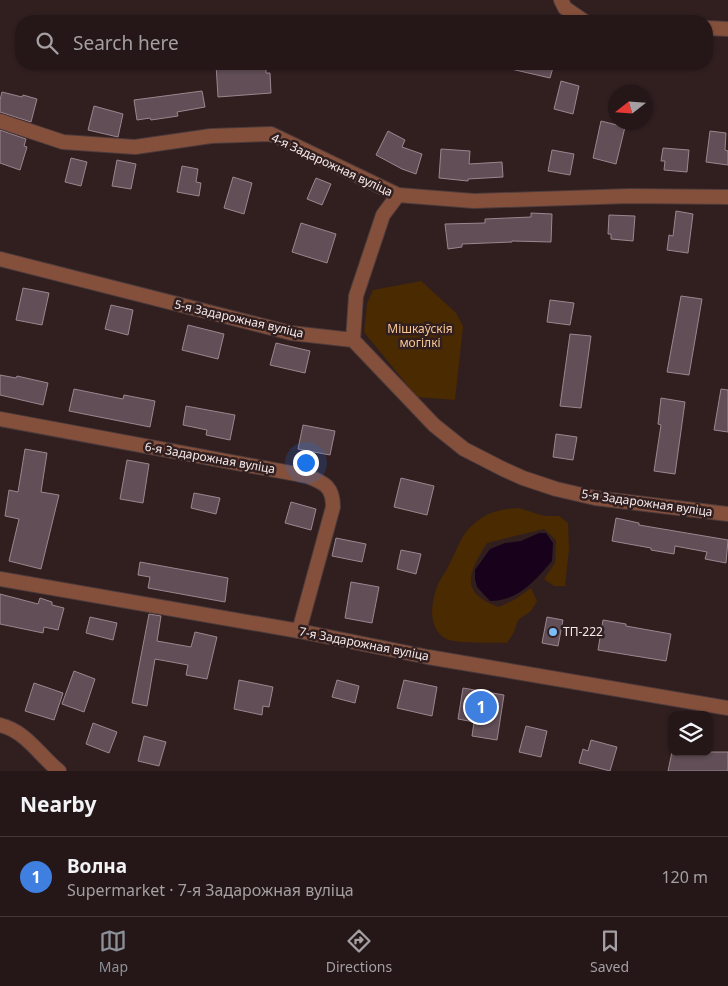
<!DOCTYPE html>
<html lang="en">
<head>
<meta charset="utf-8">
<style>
	body { margin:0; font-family:"Noto Sans",sans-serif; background:#312425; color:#f1f3f6 }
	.controls { position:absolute; right:15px; bottom:15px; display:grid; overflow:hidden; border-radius:10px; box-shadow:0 1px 4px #0004 }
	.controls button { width:45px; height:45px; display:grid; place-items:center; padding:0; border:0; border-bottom:1px solid #423637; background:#251718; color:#f1f3f6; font:25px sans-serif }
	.compass { position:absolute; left:608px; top:85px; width:45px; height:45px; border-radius:50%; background:#251718; box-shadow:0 1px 4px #0004; rotate:253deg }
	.you { position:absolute; left:305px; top:462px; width:18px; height:18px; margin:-12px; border:4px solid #fff; border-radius:50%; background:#1a73e8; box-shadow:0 0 0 8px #1a73e833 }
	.badge { display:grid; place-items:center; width:32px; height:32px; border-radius:50%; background:#8c9099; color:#fff; font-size:16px; font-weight:700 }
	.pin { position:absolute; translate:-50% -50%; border:2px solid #fff; box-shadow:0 1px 5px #0006 }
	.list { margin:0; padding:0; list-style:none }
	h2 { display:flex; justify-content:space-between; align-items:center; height:65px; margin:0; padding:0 20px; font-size:21px }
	h2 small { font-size:16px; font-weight:400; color:#a39fa2 }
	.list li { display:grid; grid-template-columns:32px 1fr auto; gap:15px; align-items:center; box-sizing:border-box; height:80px; padding:0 20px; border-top:1px solid #423637 }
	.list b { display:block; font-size:19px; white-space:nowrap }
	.list p { margin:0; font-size:16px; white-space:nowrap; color:#a39fa2 }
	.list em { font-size:16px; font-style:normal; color:#a39fa2 }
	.icon { flex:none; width:28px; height:28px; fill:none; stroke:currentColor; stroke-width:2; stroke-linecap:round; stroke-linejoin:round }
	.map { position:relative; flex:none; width:728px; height:771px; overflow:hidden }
	.search { position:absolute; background:#251718; box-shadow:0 1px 4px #0004; left:15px; right:15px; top:15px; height:55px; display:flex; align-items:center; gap:12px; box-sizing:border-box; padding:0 18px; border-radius:20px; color:#a39fa2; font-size:19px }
	.sheet { height:145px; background:#251718 }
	nav { display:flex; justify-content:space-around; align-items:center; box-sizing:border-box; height:70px; border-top:1px solid #423637; background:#251718; font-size:14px; color:#a39fa2 }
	nav a { display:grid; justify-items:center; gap:2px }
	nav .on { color:#8c9099 }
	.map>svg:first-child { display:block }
	.green { fill:#4a2a00 }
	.water { fill:#18011b }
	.building { fill:#614e56; stroke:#9b868f }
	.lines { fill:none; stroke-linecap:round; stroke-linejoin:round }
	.minor-casing { stroke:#4d3b3c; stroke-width:16 }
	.minor { stroke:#85503b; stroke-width:14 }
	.poi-dot { fill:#7cbef9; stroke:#311f20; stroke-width:2 }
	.labels { text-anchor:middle; stroke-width:5; stroke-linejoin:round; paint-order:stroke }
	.street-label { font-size:12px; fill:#f6e9e9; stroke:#311f20 }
	.park-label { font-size:12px; fill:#f8c794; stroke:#311f20 }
	.poi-label { font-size:12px; fill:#f6e9e9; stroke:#311f20; text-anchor:start }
</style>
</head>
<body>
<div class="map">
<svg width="728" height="771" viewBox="0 0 728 771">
	<rect width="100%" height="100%" fill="#311f20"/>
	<g class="green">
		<polygon points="421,281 456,313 463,326 455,400 417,397 364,332 367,304 373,290"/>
		<path d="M 519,508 L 544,516 L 559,516 L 568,523 L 569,549 L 565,586 L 554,586 L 544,579 L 555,563 L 556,540 L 544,529 L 487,543 C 469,572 458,593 499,607 L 514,600 L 531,588 L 537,601 L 531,611 L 518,620 L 514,632 L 507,643 C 493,642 453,645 443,637 C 428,625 431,603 437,587 C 439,580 445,574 448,567 C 457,551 461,533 476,522 C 490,511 502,509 519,508 Z"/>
	</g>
	<path class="water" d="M 539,533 L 546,533 L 553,543 L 552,561 C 535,581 518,601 490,601 L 477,587 L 475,579 L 475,570 L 490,549 L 505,543 L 521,541 Z"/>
	<g class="building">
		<polygon points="216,64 266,64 266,73 270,73 271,93 218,97"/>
		<polygon points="512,64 554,64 550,78 511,69"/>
		<polygon points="561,81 579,86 573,114 554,109"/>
		<polygon points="202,91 205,107 177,112 178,116 151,120 150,118 137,120 134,100"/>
		<polygon points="2,92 22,97 23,95 37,99 31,122 0,112 0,100"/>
		<polygon points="94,106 123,114 118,137 88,130"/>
		<polygon points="601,121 625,127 616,164 593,158"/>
		<polygon points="0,130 26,139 24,146 27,147 20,170 0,163"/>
		<polygon points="388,131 405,140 402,147 422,154 416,174 402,169 376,155"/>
		<polygon points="710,131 726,133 725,150 728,151 728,165 706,162"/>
		<polygon points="663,148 689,150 687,172 664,170 665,161 661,161"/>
		<polygon points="441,149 470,151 469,164 502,162 503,177 468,179 468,181 439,178"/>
		<polygon points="552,150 574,154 570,175 548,171"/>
		<polygon points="71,158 87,162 81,186 65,182"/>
		<polygon points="117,160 136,164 131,189 112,186"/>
		<polygon points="182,166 198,169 196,182 201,183 199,196 177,192"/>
		<polygon points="233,177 252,183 244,214 224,208"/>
		<polygon points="316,178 331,184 322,205 307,199"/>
		<polygon points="676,211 693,214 688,253 667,250 669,235 673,236"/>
		<polygon points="531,213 552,214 551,242 512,241 512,242 462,244 462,247 448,249 445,224 485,223 485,219 531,217"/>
		<polygon points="609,215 635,216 633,241 611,239 611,234 608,234"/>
		<polygon points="301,223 336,234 327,263 292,252"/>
		<polygon points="23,288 49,293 42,325 16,320"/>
		<polygon points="681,296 702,299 689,375 667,372"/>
		<polygon points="550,300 574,303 570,325 547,322"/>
		<polygon points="111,305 133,310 128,335 105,329"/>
		<polygon points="188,325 224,334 218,359 182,350"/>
		<polygon points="570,334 591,336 581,408 560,406"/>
		<polygon points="276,343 310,351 305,373 270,365"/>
		<polygon points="0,375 16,378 17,376 48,383 43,405 0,395"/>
		<polygon points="74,389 123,399 124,395 155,401 150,427 69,411"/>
		<polygon points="721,389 728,390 728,432 714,430"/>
		<polygon points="661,398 685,402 675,474 654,471 661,425 658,424"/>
		<polygon points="186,406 235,415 230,440 206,435 207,430 183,425"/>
		<polygon points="303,425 335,431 330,455 298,449"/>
		<polygon points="556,434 577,437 573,460 553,457"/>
		<polygon points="25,449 47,453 41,492 59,495 41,569 9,561 19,519 5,516 9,490 18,492"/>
		<polygon points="127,460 149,464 143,503 120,499"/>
		<polygon points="401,478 434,486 427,515 394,507"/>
		<polygon points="194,493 220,498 216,514 191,508"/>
		<polygon points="291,502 316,509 311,530 285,523"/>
		<polygon points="616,518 639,523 639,525 728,540 726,563 705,559 707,552 675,546 674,554 651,550 651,548 612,541"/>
		<polygon points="336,538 366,544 362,562 332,556"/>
		<polygon points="401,550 421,554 416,574 397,569"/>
		<polygon points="140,562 228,578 225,602 148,588 150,577 138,575"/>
		<polygon points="351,582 379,587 372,623 345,618"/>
		<polygon points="0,594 38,604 40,598 52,602 52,605 64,608 58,630 44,627 43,633 0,624"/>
		<polygon points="149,614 161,616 157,641 191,647 195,632 217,637 207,679 186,675 188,665 155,659 147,706 132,703"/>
		<polygon points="90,617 117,623 113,640 86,633"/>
		<polygon points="547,617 563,620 558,646 542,643"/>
		<polygon points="603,620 626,624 626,626 671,634 666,661 598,650"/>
		<polygon points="74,671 95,679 84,712 62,704"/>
		<polygon points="239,680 273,687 269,707 263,706 262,715 234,709"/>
		<polygon points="337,680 359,686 355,703 332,697"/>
		<polygon points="404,680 437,687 432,716 397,708"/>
		<polygon points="34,683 63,693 54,720 25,711"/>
		<polygon points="463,688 504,695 497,740 472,736 474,722 458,719"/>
		<polygon points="93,723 117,732 109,753 86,744"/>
		<polygon points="526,726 547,731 541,757 519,752"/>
		<polygon points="144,736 166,742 159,766 138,761"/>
		<polygon points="591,740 617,747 610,771 579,763 583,749 588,751"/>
		<polygon points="672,752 728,752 728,771 668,771"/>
	</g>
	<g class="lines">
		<defs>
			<g id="minor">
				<polyline points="561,0 565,8 584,21"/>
				<polyline points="707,28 728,29"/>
				<polyline points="0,121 63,142 135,147 211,136 271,134 398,195 474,201 630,196 728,197"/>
				<polyline points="0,259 291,333 353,340 434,425 464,449 503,469 523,478 556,489 595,498 728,514"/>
				<polyline points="353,340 356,296 383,215 398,195"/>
				<path d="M 0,419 L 307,476 C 325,483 333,487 333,507 L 299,631"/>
				<polyline points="0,579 299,631 428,657 728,708"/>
				<path d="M 0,725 C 26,731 40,756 59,771"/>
			</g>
		</defs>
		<use href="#minor" class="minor-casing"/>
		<use href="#minor" class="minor"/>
	</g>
	<circle class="poi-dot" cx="553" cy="632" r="5"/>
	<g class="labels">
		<g class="street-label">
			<text transform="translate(332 165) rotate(25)" y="4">4-я Задарожная вуліца</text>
			<text transform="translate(239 319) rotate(13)" y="4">5-я Задарожная вуліца</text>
			<text transform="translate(210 458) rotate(10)" y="4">6-я Задарожная вуліца</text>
			<text transform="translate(647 503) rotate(8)" y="4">5-я Задарожная вуліца</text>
			<text transform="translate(364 644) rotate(11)" y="4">7-я Задарожная вуліца</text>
		</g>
		<g class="park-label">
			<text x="420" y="333">Мішкаўскія<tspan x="420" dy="14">могілкі</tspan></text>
		</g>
		<g class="poi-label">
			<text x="563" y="636">ТП-222</text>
		</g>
	</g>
</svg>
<div class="controls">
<button><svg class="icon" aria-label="layers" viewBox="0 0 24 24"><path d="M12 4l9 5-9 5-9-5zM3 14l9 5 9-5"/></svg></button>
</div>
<svg class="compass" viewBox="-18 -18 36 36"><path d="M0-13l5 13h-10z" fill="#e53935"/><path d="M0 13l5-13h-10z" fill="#a39fa2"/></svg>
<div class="you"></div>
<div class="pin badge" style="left:481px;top:707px;background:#3f7fe0">1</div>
<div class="search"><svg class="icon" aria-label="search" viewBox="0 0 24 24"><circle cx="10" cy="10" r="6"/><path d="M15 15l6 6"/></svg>Search here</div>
</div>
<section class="sheet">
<h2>Nearby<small></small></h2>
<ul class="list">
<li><span class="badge" style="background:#3f7fe0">1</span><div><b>Волна</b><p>Supermarket · 7-я Задарожная вуліца</p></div><em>120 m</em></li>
</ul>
</section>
<nav>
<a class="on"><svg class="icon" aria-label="map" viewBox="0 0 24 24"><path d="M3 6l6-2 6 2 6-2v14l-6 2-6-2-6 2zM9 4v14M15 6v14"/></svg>Map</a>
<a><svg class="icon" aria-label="directions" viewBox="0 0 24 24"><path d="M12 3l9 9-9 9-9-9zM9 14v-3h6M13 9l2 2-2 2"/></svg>Directions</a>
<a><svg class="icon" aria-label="saved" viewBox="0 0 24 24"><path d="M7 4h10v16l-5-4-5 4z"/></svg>Saved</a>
</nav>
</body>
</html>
